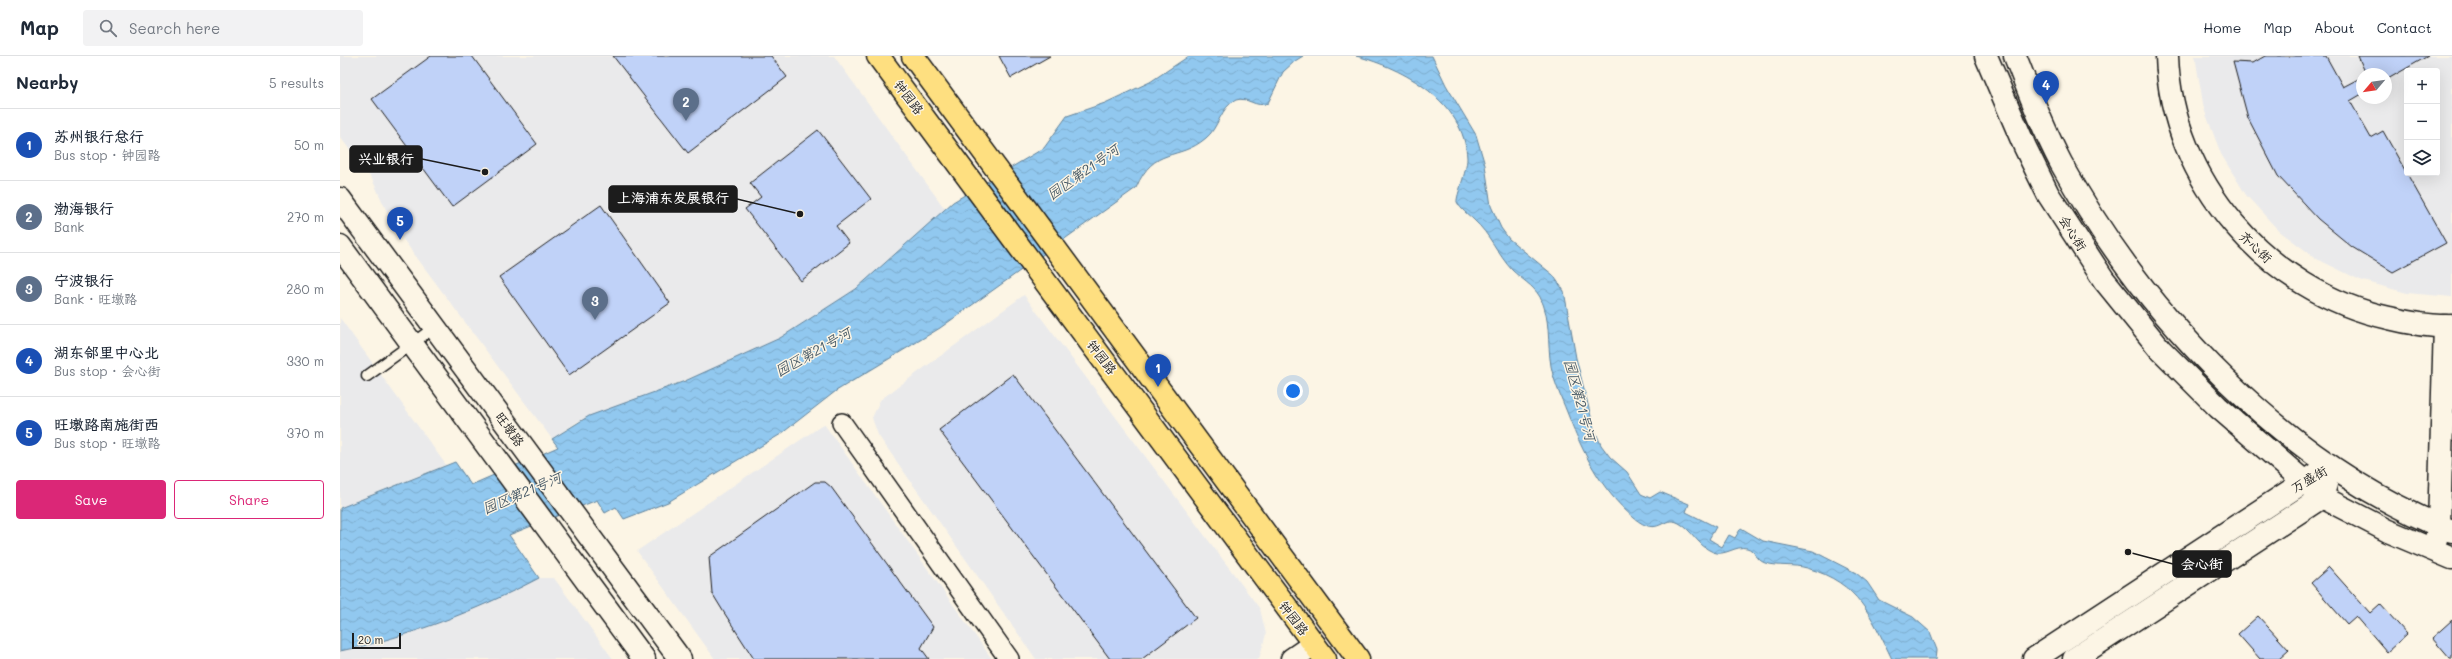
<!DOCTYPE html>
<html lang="en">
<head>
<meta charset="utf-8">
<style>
	body { margin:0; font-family:Mali,"LXGW WenKai TC",sans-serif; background:#f2f2f3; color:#1f2937 }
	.controls { position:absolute; right:12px; top:12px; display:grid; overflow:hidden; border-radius:4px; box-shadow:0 4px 16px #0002 }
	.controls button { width:36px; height:36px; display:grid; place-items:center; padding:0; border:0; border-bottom:1px solid #e0e1e3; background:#fff; color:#1f2937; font:20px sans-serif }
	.compass { position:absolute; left:2016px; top:12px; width:36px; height:36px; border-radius:50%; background:#fff; box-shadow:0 4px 16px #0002; rotate:241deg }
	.scale { position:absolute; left:12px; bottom:10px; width:49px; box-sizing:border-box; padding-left:4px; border:2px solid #1c1c1c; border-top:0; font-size:11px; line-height:14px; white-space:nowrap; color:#1c1c1c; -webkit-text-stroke:3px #fcf5e5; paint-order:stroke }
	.you { position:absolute; left:953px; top:335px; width:14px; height:14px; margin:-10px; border:3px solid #fff; border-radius:50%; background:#1a73e8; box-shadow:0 0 0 6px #1a73e833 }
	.badge { display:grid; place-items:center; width:26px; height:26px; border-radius:50%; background:#db2777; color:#fff; font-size:13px; font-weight:700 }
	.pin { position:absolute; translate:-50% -33px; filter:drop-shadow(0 1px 2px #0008) }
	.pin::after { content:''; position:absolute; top:21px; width:14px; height:12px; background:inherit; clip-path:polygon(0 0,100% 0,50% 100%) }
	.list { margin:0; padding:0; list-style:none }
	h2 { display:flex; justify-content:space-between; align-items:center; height:52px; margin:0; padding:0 16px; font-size:17px }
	h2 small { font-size:13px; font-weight:400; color:#747a83 }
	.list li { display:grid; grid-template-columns:26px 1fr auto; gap:12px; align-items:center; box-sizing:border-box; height:72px; padding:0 16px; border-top:1px solid #e0e1e3 }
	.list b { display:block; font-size:15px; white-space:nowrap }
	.list p { margin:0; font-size:13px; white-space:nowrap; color:#747a83 }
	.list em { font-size:13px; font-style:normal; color:#747a83 }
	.actions { display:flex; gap:8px; padding:12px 16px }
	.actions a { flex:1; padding:9px 0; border:1px solid #db2777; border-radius:4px; text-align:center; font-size:14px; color:#db2777 }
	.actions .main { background:#db2777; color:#fff }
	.icon { flex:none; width:22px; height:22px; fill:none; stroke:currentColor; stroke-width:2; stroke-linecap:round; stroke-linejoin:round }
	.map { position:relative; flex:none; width:2112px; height:603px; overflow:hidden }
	header { display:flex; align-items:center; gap:24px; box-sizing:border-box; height:56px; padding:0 20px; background:#fff; border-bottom:1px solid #e0e1e3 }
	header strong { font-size:19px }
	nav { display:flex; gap:22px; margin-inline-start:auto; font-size:14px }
	.search { width:280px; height:36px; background:#f2f2f3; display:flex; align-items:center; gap:10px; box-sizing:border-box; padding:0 14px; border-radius:4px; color:#747a83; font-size:15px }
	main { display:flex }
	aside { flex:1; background:#fff }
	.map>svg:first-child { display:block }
	.built { fill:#eaeaeb; fill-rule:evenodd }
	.water { fill:url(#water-waves); stroke:#62839b }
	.building { fill:#c0d2f8; stroke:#1c1c1c }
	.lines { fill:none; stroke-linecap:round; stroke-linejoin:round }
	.lane-casing { stroke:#1c1c1c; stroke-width:13 }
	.street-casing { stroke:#1c1c1c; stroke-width:22 }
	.secondary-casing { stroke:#1c1c1c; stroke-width:25 }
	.primary-casing { stroke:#1c1c1c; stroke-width:25 }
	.lane { stroke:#fcf5e5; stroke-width:10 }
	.street { stroke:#fcf5e5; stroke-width:19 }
	.secondary { stroke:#fcf5e5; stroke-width:22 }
	.primary { stroke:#fedf80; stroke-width:22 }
	.labels { text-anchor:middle; stroke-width:3; stroke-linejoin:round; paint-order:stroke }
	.street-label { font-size:13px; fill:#1c1c1c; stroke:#fcf5e5 }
	.water-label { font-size:14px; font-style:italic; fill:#455866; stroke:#fcf5e5 }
	.leader { fill:none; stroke:#1c1c1c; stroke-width:1.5 }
	.callout-dot { fill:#1c1c1c; stroke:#fcf5e5; stroke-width:1.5 }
	.callout { fill:#1c1c1c; stroke:#1c1c1c; stroke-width:1.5 }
	.callout-label { font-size:14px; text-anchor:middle; font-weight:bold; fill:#fff }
</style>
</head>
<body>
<header>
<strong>Map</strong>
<div class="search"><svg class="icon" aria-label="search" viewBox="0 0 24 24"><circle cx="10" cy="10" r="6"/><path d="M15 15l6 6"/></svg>Search here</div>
<nav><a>Home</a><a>Map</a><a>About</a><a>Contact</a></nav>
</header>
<main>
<aside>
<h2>Nearby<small>5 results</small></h2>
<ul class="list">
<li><span class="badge" style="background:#1a4fb4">1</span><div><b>苏州银行总行</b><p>Bus stop · 钟园路</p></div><em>50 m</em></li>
<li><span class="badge" style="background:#5c6f8a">2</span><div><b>渤海银行</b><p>Bank</p></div><em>270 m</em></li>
<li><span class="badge" style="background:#5c6f8a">3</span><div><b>宁波银行</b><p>Bank · 旺墩路</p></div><em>280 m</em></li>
<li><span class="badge" style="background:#1a4fb4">4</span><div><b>湖东邻里中心北</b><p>Bus stop · 会心街</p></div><em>330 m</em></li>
<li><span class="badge" style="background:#1a4fb4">5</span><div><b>旺墩路南施街西</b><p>Bus stop · 旺墩路</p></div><em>370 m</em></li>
</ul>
<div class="actions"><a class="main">Save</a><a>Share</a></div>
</aside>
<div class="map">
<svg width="2112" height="603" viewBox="0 0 2112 603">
	<defs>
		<pattern id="water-waves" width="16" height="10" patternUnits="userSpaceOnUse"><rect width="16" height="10" fill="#91c8ef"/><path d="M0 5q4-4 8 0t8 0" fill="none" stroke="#7cabcc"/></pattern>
	</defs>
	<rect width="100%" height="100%" fill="#fcf5e5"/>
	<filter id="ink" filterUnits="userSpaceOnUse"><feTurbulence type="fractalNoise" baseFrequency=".025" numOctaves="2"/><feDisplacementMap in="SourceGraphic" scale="8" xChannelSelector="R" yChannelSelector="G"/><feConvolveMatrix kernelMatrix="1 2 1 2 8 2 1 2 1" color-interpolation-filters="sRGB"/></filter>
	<g filter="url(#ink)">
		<g class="built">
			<polygon points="0,0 494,0 605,153 516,233 440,282 381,310 237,366 212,383 54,171 32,123 0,81"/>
			<path d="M 1855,0 L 2112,0 L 2112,241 L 2067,237 L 2020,224 L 1977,203 L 1938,174 L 1906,139 L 1881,98 L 1864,53 ZM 2067,15 L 2097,15 L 2097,117 L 2067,117 ZM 2022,18 L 2046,18 L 2046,42 L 2022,42 Z"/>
			<polygon points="684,239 920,553 926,578 919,603 696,603 538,379 532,362 540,344"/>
			<polygon points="0,262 106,409 0,452"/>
			<polygon points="484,368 652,603 375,603 297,495"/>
			<polygon points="199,522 214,522 273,603 0,603 0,595 44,585 101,566"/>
		</g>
		<g class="water">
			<path d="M 849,0 L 963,0 L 955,5 L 943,16 L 928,47 C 916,53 907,40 896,44 C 881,50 878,73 866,82 C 838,106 814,89 796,132 L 600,272 L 496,335 L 441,378 L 328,446 L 284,463 L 276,451 L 265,457 L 257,444 L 169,479 L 199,522 C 136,555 69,581 0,595 L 0,452 L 115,406 L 131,429 L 218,391 L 212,383 L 249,360 L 345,325 L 440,282 L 516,233 L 613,146 L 704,92 L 727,60 L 765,47 L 810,26 Z"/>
			<path d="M 1016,0 L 1092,0 L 1106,29 L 1136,79 L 1145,109 L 1151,150 L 1161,172 L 1169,183 L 1213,219 L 1224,235 L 1236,302 L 1254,372 L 1261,389 L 1270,401 L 1287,416 L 1301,438 L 1310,442 L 1320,436 L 1349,448 L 1346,456 L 1376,471 L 1369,483 L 1382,491 L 1389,479 L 1395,482 L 1401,472 L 1423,485 L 1473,495 L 1516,517 L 1527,526 L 1539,544 L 1573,561 L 1590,576 L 1597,594 L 1596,603 L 1552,603 C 1531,560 1519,527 1467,512 C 1453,508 1439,511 1425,507 C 1416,504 1415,494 1407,492 C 1395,489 1385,501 1373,496 C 1358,490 1352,474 1339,467 C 1322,458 1320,483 1294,462 C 1260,433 1243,397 1227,356 C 1221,341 1214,326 1211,310 C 1207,287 1211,262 1200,241 C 1193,229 1181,223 1172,214 C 1158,199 1150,178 1134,164 C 1128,158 1121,154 1117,146 C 1116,140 1127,116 1127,102 C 1125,46 1063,12 1016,0 Z"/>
		</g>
		<g class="building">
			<polygon points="91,0 132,0 197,88 112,151 32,43"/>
			<polygon points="273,0 431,0 447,21 348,97"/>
			<polygon points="659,0 710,0 671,22"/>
			<polygon points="1925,0 1986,0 2003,31 2022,21 2022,38 2010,45 2031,82 2043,75 2106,187 2053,216 2012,191 1978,163 1938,120 1908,62 1893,6 1913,7"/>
			<polygon points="2018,0 2088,0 2046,24 2046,18 2026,18"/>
			<polygon points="478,74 531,143 496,170 509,187 461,225 405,153 421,141 410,127"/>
			<polygon points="261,149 330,247 229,319 159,221"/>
			<polygon points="673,318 856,562 802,603 770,603 599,374"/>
			<polygon points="475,426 485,426 491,431 593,571 581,592 589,603 414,603 383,555 372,537 369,501"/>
			<polygon points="1989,511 2030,557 2040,548 2067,578 2047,596 2016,560 2007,568 1971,527"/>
			<polygon points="1918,560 1949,594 1939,603 1920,603 1898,578"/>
			<polygon points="2112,564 2112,603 2110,603 2092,582"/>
		</g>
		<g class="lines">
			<defs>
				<polyline id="lane" points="27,320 95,271"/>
				<polyline id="street" points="502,367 669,603"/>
				<g id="secondary">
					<polyline points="1646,0 1685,91 1708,138 1764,224 1820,293 1878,351 1982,441 2048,475 2112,502"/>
					<path d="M 1675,0 C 1689,36 1703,73 1721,107 C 1805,260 1947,410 2112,475"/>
					<path d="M 1827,0 C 1831,125 1928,236 2049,262 C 2069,267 2091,271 2112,270"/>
					<polyline points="0,143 340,603"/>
					<polyline points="0,190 304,603"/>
					<polyline points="2096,483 2099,470 2105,270"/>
					<polyline points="952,603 974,588"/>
					<polyline points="1694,603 1976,418"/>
					<polyline points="1734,603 1982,441 1986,428"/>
				</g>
				<g id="primary">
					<polyline points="538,0 985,603"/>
					<polyline points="573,0 1018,603"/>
				</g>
			</defs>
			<use href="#lane" class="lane-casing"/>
			<use href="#street" class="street-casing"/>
			<use href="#secondary" class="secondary-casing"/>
			<use href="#primary" class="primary-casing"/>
			<use href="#lane" class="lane"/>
			<use href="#street" class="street"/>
			<use href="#secondary" class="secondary"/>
			<use href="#primary" class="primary"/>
		</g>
	</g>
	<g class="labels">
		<g class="street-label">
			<text transform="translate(569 41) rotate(53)" y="5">钟园路</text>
			<text transform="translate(1733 177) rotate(57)" y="5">会心街</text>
			<text transform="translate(1916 191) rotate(43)" y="5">齐心街</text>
			<text transform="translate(762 301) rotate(53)" y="5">钟园路</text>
			<text transform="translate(170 373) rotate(54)" y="5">旺墩路</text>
			<text transform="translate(1969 423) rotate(-30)" y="5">万盛街</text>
			<text transform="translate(954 562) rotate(53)" y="5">钟园路</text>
		</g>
		<g class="water-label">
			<text transform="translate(743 116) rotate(-35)" y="5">园区第21号河</text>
			<text transform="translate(473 296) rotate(-29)" y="5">园区第21号河</text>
			<text transform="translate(1240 344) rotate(75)" y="5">园区第21号河</text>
			<text transform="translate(182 437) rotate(-23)" y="5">园区第21号河</text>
		</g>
	</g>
	<path class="leader" d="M145 116L82 103M460 158L397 143M1788 496L1833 508"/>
	<g class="callout-dot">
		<circle cx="145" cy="116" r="4"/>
		<circle cx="460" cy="158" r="4"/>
		<circle cx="1788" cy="496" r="4"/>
	</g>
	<g class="callout">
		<rect x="10" y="90" width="72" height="26" rx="4"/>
		<rect x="269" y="130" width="128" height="26" rx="4"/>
		<rect x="1833" y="495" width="58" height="26" rx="4"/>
	</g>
	<g class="callout-label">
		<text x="46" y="108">兴业银行</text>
		<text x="333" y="147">上海浦东发展银行</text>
		<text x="1862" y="513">会心街</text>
	</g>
</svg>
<div class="controls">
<button>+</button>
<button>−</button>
<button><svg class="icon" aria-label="layers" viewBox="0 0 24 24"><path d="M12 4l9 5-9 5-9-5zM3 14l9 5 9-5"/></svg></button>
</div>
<svg class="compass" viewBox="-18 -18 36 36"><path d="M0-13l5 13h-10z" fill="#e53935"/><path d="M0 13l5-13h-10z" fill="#747a83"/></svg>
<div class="scale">20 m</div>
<div class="you"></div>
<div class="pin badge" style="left:818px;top:331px;background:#1a4fb4">1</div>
<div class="pin badge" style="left:346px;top:65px;background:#5c6f8a">2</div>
<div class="pin badge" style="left:255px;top:264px;background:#5c6f8a">3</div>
<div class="pin badge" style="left:1706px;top:48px;background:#1a4fb4">4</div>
<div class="pin badge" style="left:60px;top:184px;background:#1a4fb4">5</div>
</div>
</main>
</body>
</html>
